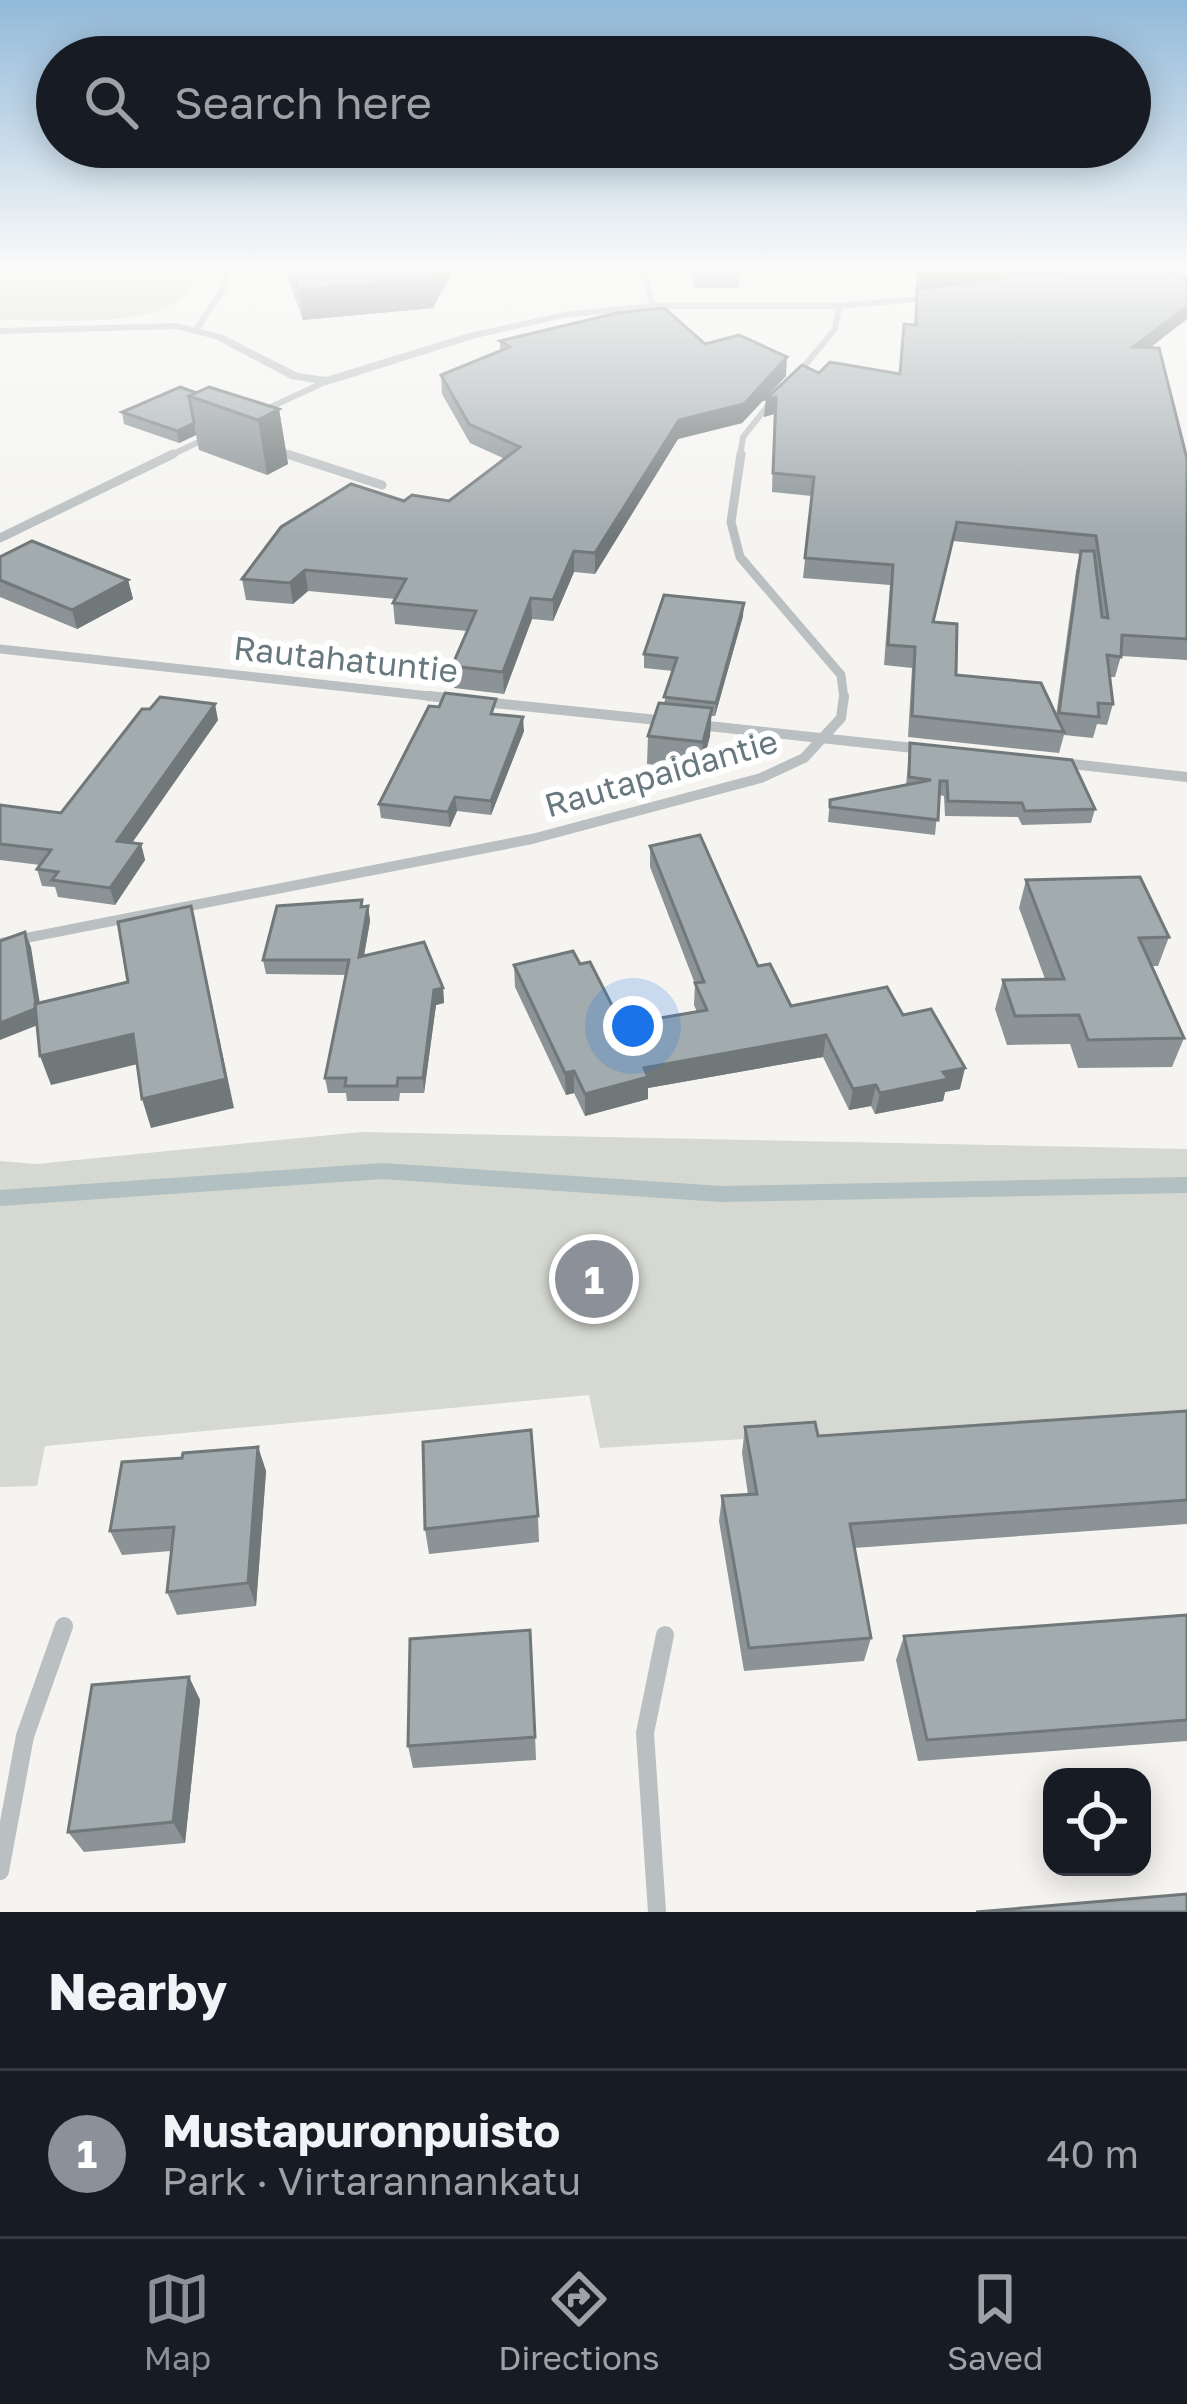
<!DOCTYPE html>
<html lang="en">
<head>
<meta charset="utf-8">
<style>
	body { margin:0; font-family:"Golos Text",sans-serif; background:#242831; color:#f1f3f6 }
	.controls { position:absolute; right:36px; bottom:36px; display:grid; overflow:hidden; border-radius:24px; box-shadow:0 6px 30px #0003 }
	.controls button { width:108px; height:108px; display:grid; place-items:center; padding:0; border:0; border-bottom:3px solid #363941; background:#171b24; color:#f1f3f6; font:60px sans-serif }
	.you { position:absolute; left:633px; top:1026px; width:42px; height:42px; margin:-30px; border:9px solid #fff; border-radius:50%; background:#1a73e8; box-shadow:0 0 0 18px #1a73e833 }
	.badge { display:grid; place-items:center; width:78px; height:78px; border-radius:50%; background:#8c9099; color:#fff; font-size:39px; font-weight:700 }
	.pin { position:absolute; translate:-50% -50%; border:6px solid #fff; box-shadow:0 3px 12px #0006 }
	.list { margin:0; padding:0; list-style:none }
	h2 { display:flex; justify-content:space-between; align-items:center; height:156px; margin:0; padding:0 48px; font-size:51px }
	h2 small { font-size:39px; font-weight:400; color:#9ea1a6 }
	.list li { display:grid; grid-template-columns:78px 1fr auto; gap:36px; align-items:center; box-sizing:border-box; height:168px; padding:0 48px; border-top:3px solid #363941 }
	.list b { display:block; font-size:45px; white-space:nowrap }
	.list p { margin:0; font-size:39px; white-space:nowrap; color:#9ea1a6 }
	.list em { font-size:39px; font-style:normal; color:#9ea1a6 }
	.icon { flex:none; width:66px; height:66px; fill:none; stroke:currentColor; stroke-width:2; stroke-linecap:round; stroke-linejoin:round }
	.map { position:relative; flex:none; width:1187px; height:1912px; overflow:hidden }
	.search { position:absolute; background:#171b24; box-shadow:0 6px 30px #0003; left:36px; right:36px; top:36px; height:132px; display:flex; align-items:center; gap:30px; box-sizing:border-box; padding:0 42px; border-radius:66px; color:#9ea1a6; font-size:45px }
	.sheet { height:324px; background:#171b24 }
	nav { display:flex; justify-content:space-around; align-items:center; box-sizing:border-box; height:168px; border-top:3px solid #363941; background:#171b24; font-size:33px; color:#9ea1a6 }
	nav a { display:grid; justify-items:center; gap:6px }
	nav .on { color:#8c9099 }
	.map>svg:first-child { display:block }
	.built { fill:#e5e6e5 }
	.green { fill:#d5d9d1 }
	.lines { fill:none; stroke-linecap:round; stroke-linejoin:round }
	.stream { stroke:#b2c0c2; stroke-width:16 }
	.minor-far3 { stroke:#babfc1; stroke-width:6 }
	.minor-far2 { stroke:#babfc1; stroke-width:9 }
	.minor-far1 { stroke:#babfc1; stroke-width:10 }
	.minor { stroke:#babfc1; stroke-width:18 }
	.tertiary { fill:#babfc1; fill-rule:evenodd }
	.wall { fill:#8b9396; fill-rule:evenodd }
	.shaded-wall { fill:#71787a }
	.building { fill:#a2abae; stroke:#71787a; stroke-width:3 }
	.labels { text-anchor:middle; stroke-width:12; stroke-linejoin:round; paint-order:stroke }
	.street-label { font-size:33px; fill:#67797f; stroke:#fff }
</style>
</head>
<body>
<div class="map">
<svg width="1187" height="1912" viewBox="0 0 1187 1912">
	<rect width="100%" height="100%" fill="#f5f4f1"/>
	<polygon class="built" points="0,268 197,268 191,286 0,286"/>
	<g class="green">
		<path d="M 0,286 L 191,286 C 167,332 47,319 0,320 Z"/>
		<polygon points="361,1132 1187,1149 1187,1411 600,1448 589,1395 45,1446 37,1486 0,1487 0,1161 36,1164"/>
	</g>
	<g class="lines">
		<polyline class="stream" points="0,1198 383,1171 721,1194 1187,1185"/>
		<g class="minor-far3">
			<polyline points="643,268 653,306"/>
			<polyline points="196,330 223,289 229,268"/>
			<polyline points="797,375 835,329 839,306"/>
			<polyline points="260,412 327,381"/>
			<polyline points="276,451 296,457"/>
			<polyline points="167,457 209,437"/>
			<polyline points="740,457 743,437 774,398"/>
		</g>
		<g class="minor-far2">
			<polyline points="287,454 382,485"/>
			<polyline points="741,454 731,522 740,557 841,675 844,699"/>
			<polyline points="0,538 173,454"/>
			<polyline points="0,649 456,699"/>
		</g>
		<g class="minor-far1">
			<polyline points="428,696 458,699"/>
			<polyline points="484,702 667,721"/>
			<polyline points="699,725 923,749"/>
			<polyline points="1063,763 1187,777"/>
			<polyline points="0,943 532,839 761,778 804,758 841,718 844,696"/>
		</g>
		<g class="minor">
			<polyline points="0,1871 25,1736 64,1626"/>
			<polyline points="657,1912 645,1733 665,1635"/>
		</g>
		<polygon class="tertiary" points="943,294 947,299 839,309 653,309 564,318 476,338 327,385 291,379 215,339 177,329 0,334 0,328 177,323 223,335 298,373 326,377 469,333 564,312 653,303 839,303"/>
	</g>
	<g class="wall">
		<polygon points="284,268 454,268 433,308 303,320"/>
		<polygon points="691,268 740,268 739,288 694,288"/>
		<path d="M 917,268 L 1164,268 L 1187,279 L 1187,319 L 1149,348 L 1187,459 L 1187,660 L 1121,656 L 1115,677 L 1110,677 L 1113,704 L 1107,725 L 1097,724 L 1093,738 L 1064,735 L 1059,753 L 908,737 L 912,668 L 884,665 L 890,585 L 803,578 L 812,496 L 772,492 L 774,414 L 764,417 L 766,399 L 819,373 L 899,373 L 904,324 L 914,325 L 917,289 L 1002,278 L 916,288 ZM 953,541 L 1080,554 L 1076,571 L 1056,716 L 956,675 L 934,622 Z"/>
		<polygon points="500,341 705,344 786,376 742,423 678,439 595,574 574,572 553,621 532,619 504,694 454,688 452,666 467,631 395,624 393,603 395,599 308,591 293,604 246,600 242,579 404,501 449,501 505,459 470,443 442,394 441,375 500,351"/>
		<polygon points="197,393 279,409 288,464 267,475 199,450 196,435 179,443 124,424 122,412"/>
		<polygon points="0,557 128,580 133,599 77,629 0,597"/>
		<polygon points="743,616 715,716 711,716 710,736 701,770 647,764 648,736 664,703 673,671 644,668 644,654"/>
		<polygon points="497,713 496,714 524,731 491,815 457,811 450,827 381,818 379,804"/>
		<polygon points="218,720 132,843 141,844 145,860 115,905 58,897 55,887 42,886 37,869 40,865 0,860 0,805 61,813"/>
		<polygon points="910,743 1095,809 1091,823 1022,825 1018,817 945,816 944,796 939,795 935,835 828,822 830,800 906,785"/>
		<polygon points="650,846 791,1006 903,1015 960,1089 945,1092 943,1101 875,1114 871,1106 849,1110 823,1057 648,1088 648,1099 585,1116 574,1093 566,1095 515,987 514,965 580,964 620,1021 631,1023 697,1012 694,1005 695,984 650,867"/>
		<polygon points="1026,880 1169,937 1158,966 1152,966 1184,1038 1172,1067 1078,1068 1070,1044 1007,1045 995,1009 1003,980 1045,979 1019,908"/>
		<polygon points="363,906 368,906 370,921 364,956 443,988 444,1003 436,1005 424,1093 400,1093 399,1101 347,1101 346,1093 328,1093 325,1078 346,975 266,974 263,960"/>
		<polygon points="1187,1411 1187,1524 854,1548 871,1638 864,1661 744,1671 719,1521 722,1496 748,1495 742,1453 745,1427 818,1436"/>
		<polygon points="258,1447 266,1471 256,1606 177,1615 167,1592 171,1551 122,1555 110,1531 182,1458"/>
		<polygon points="538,1516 539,1542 429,1554 425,1529"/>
		<polygon points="1187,1615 1187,1741 918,1761 896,1660 904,1636"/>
		<polygon points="532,1655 536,1760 413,1768 408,1746"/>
		<polygon points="189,1677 200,1700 185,1843 84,1852 68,1832"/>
	</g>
	<g class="shaded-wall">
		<polygon points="437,268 454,268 433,308 303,320 299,290"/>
		<polygon points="958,268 1099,268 916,288 918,272"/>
		<polygon points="1187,306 1187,319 1129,364 1133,347"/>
		<polygon points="787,357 786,376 742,423 678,439 595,574 595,553 679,420"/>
		<polygon points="776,397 774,414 764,417 766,399"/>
		<polygon points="279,409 288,464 267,475 258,420"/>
		<polygon points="194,423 196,435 179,443 177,431"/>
		<polygon points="574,551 574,572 553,621 553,600"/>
		<polygon points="305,570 308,591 293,604 290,583"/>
		<polygon points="128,580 133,599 77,629 72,610"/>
		<polygon points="531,598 532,619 504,694 503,672"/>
		<polygon points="744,603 743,616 715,716 716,703"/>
		<polygon points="215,704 218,720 122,857 117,841"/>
		<polygon points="712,708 710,736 701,770 703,742"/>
		<polygon points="523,717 524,731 491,815 491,801"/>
		<polygon points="455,797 457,811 450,827 448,812"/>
		<polygon points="141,844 145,860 115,905 110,888"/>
		<polygon points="191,906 234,1108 151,1128 142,1099"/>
		<polygon points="368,906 370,921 361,972 359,957"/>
		<polygon points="25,932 31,947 43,1023 0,1040 0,1023"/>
		<polygon points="443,988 444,1003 436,1005 424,1093 423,1078 434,990"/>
		<polygon points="133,1034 142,1063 51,1085 40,1056"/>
		<polygon points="826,1035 823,1057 648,1088 648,1099 585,1116 585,1094 644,1068"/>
		<polygon points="965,1068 960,1089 945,1092 943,1101 875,1114 880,1093 943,1072"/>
		<polygon points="574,1071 574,1093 566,1095 565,1073"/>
		<polygon points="876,1085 871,1106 849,1110 853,1089"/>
		<polygon points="258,1447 266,1471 256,1606 248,1583"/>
		<polygon points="189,1677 200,1700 185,1843 173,1822"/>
	</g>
	<g class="building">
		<polygon points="291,268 437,268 431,278 299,290"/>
		<polygon points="694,268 740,268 741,271 695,271"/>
		<polygon points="918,268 958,268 918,272"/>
		<polygon points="1084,268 1164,268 1187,279 1187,306 1133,347 1159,348 1187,459 1187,639 1122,635 1121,657 1107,655 1113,704 1098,703 1099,717 1059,713 1081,551 1094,551 1102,617 1108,618 1096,536 957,522 933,622 957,624 956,675 1041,683 1064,732 912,716 915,647 888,645 893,565 805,558 814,477 773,473 776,397 766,399 802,365 819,373 830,362 900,374 904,324 916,325 917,289"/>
		<polygon points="664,308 705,344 739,335 787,357 744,404 679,420 595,553 574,551 553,600 531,598 503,672 452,666 476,611 393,603 406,579 305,570 290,583 242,579 281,527 351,484 404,501 412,495 449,501 520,447 469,424 441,375 510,347 500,341 617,313"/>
		<polygon points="180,387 197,393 189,396 194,423 177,431 122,412"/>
		<polygon points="209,387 279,409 258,420 189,396"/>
		<polygon points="32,541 128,580 72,610 0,580 0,557"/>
		<polygon points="664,595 744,603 716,703 664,697 677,658 644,654"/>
		<polygon points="445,693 496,699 491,714 523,717 491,801 455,797 448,812 379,804 429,706 439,707"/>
		<polygon points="160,697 215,704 117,841 141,844 110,888 52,880 58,872 37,869 51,850 0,844 0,805 61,813 142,709 150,709"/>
		<polygon points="659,703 712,708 703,742 648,736"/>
		<polygon points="910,743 1072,760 1095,809 1025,811 1022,803 948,801 947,781 940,781 938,820 830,807 830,800 931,780 909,777"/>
		<polygon points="700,835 758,966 770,964 791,1006 887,987 903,1015 931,1009 965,1068 943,1072 948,1079 880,1093 876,1085 853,1089 826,1035 644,1068 648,1077 585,1094 574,1071 565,1073 514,965 573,951 580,964 590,962 620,1021 631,1023 707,1010 695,983 704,982 650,846"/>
		<polygon points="1140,877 1169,937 1139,938 1184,1038 1088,1040 1079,1015 1015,1016 1003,980 1064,979 1026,880"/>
		<polygon points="362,900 361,907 368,906 359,957 424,942 443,988 434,990 423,1078 398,1078 397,1086 345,1086 346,1078 325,1078 349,960 263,960 277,906"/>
		<polygon points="191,906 226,1079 142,1099 133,1034 40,1056 35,1004 128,982 118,922"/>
		<polygon points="25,932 36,1004 35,1004 35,1009 0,1023 0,941"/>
		<polygon points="1187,1411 1187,1500 850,1524 871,1638 749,1648 722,1496 757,1494 745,1427 815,1422 818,1436"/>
		<polygon points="531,1430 538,1516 425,1529 423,1442"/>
		<polygon points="258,1447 248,1583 167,1592 174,1527 110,1531 122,1462 182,1458 183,1453"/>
		<polygon points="1187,1615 1187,1720 927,1740 904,1636"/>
		<polygon points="530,1630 535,1737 408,1746 410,1639"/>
		<polygon points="189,1677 173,1822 68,1832 92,1685"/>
		<polygon points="1187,1894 1187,1912 976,1912"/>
	</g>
	<linearGradient id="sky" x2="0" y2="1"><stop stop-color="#92b9d9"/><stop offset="0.5" stop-color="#fafaf9"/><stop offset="1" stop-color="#fafaf9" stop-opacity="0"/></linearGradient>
	<rect width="1187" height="535" fill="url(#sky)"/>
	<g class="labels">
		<g class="street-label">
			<text transform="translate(346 659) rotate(6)" y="12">Rautahatuntie</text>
			<text transform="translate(661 773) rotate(-16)" y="12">Rautapaidantie</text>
		</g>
	</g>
</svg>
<div class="controls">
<button><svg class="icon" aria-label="locate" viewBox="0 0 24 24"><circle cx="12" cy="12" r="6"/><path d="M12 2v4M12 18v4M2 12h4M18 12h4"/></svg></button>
</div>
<div class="you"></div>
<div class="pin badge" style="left:594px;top:1279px">1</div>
<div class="search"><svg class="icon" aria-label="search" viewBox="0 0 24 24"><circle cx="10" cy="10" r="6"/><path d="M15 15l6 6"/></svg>Search here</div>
</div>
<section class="sheet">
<h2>Nearby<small></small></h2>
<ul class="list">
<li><span class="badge">1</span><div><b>Mustapuronpuisto</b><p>Park · Virtarannankatu</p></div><em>40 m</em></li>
</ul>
</section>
<nav>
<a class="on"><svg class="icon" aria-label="map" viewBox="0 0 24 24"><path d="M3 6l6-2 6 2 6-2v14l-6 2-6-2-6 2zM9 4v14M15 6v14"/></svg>Map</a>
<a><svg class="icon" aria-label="directions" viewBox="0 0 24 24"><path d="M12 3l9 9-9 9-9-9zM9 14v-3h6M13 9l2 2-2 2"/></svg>Directions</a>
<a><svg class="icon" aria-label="saved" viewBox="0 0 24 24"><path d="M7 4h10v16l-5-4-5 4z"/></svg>Saved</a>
</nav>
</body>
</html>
